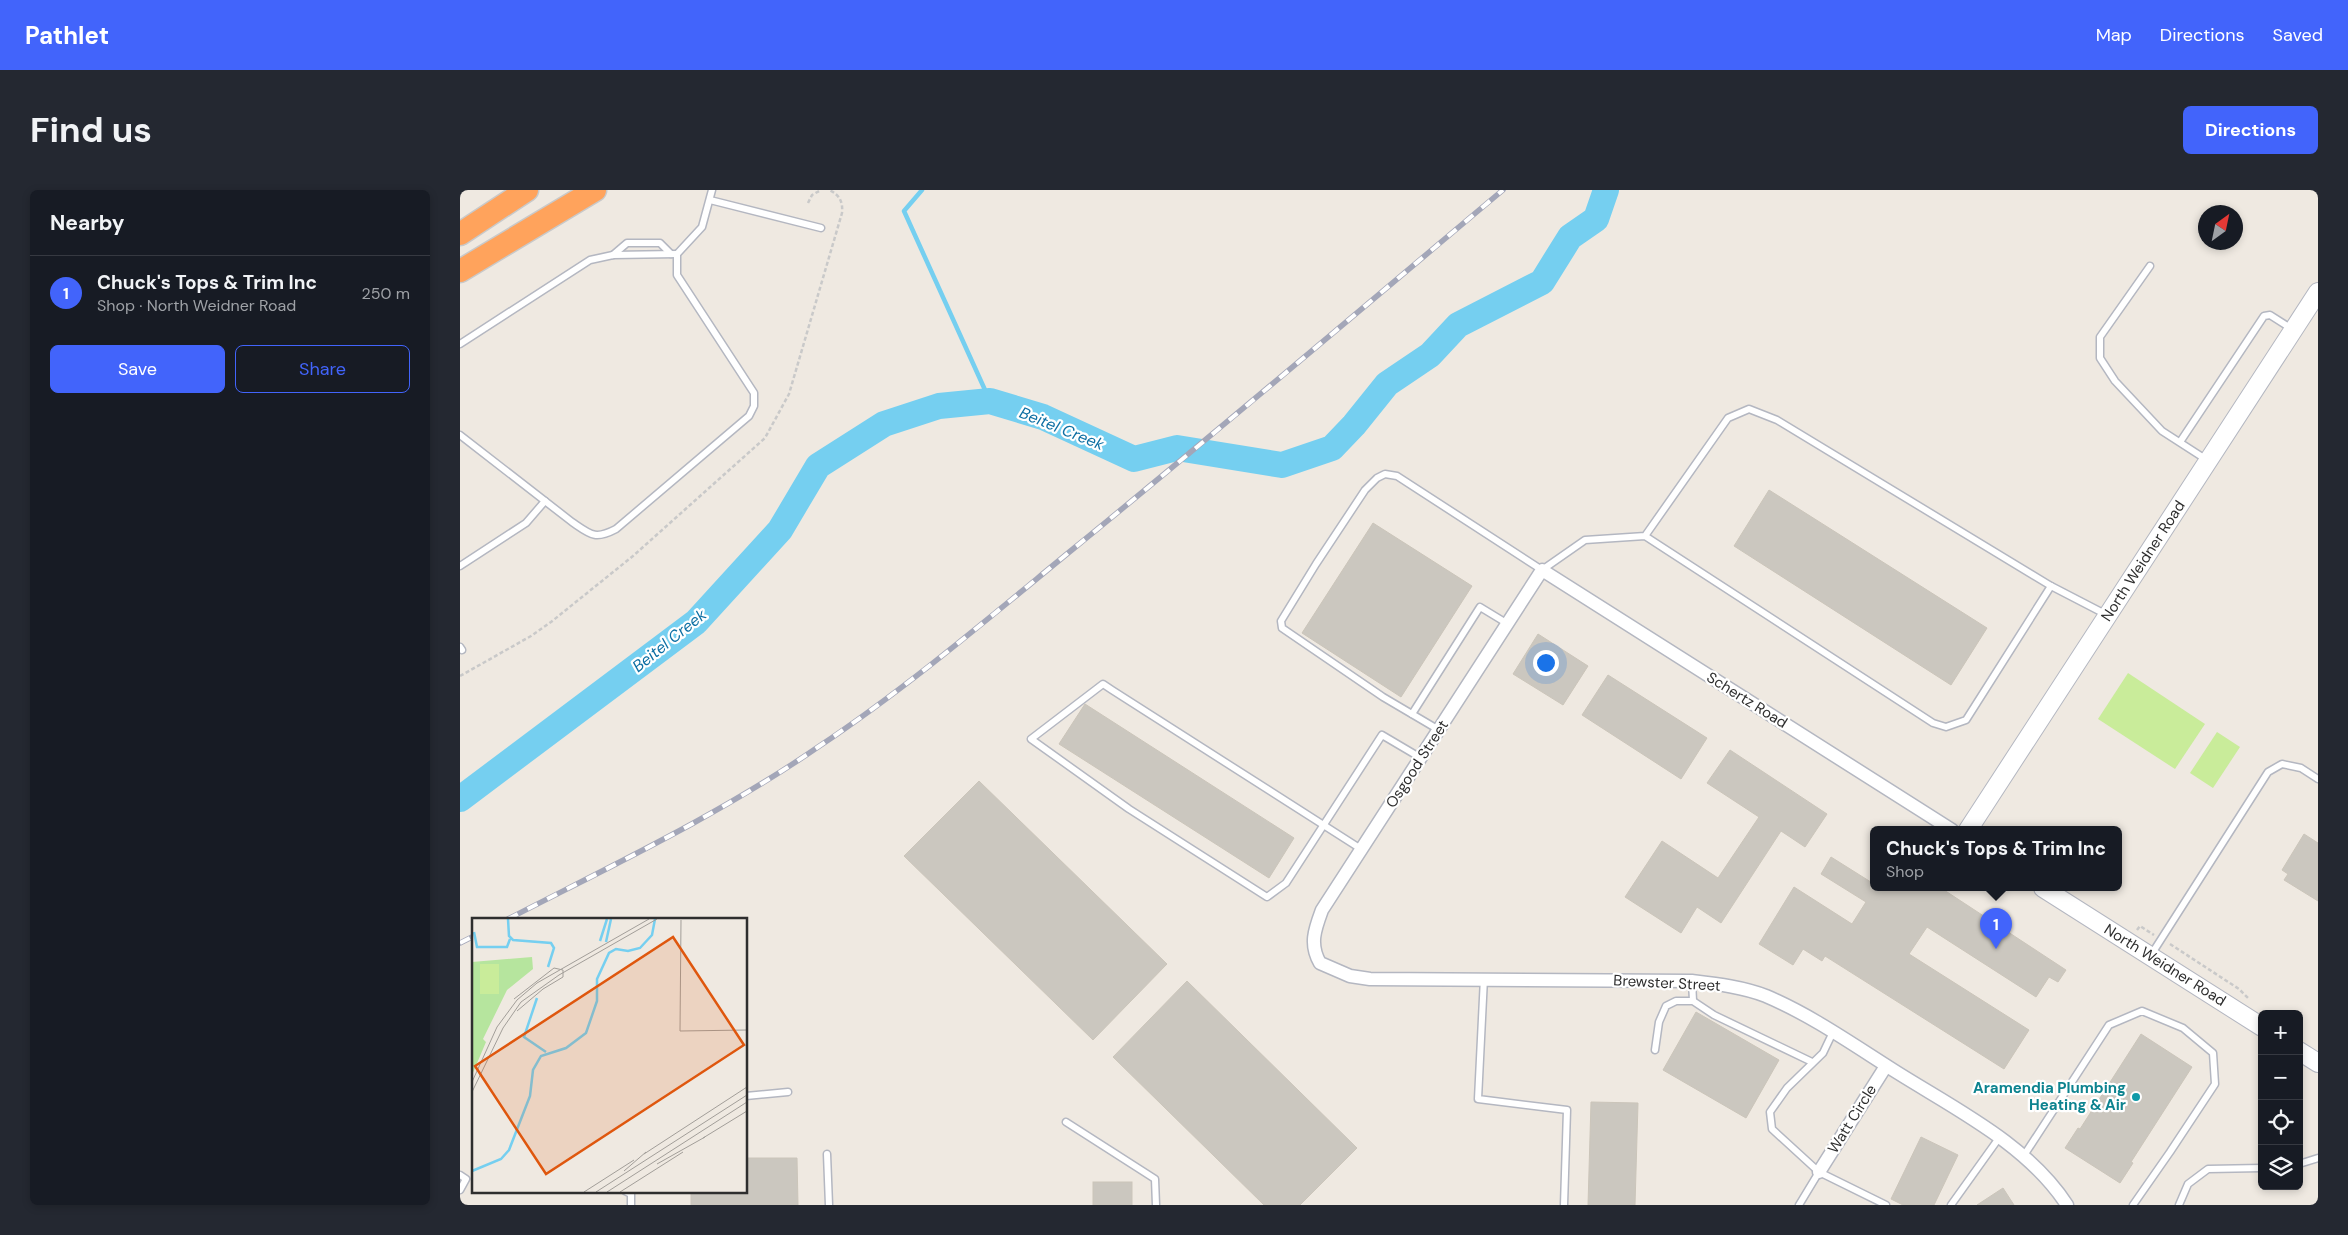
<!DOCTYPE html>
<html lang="en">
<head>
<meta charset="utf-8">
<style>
	body { margin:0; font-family:"DM Sans",sans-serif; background:#242831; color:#f1f3f6 }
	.controls { position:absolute; right:15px; bottom:15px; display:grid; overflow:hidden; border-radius:8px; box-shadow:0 2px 8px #0003 }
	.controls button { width:45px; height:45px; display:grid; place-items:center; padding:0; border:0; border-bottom:1px solid #363941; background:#171b24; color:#f1f3f6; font:25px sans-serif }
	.compass { position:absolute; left:1738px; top:15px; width:45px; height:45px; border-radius:50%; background:#171b24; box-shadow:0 2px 8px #0003; rotate:33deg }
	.you { position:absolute; left:1085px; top:472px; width:18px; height:18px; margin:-12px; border:4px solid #fff; border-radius:50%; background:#1a73e8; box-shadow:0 0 0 8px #1a73e833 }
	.badge { display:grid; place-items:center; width:32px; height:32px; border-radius:50%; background:#4264fb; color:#fff; font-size:16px; font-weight:700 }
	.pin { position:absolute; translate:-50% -41px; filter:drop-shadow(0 1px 2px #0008) }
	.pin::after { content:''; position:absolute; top:26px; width:18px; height:15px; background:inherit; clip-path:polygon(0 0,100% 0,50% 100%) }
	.popup { position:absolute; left:1410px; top:636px; width:252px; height:65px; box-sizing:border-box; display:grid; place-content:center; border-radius:8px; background:#171b24; filter:drop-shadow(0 1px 4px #0005); font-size:16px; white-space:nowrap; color:#9ea1a6 }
	.popup b { font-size:19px; color:#f1f3f6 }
	.popup::after { content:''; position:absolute; left:50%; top:100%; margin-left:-10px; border:10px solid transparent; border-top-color:#171b24 }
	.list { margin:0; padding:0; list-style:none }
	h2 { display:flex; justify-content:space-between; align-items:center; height:65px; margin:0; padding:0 20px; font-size:21px }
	h2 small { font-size:16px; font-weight:400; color:#9ea1a6 }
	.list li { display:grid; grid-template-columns:32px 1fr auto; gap:15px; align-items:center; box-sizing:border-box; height:75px; padding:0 20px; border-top:1px solid #363941 }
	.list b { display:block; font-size:19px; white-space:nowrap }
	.list p { margin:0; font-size:16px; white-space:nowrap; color:#9ea1a6 }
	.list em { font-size:16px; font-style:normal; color:#9ea1a6 }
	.actions { display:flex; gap:10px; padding:15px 20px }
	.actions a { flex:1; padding:11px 0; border:1px solid #4264fb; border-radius:8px; text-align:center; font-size:18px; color:#4264fb }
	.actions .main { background:#4264fb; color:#fff }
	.icon { flex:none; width:28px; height:28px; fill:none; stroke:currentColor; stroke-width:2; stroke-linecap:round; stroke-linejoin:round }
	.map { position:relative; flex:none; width:1858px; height:1015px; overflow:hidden; border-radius:8px }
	header { display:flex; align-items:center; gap:30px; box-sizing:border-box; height:70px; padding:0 25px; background:#4264fb; color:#fff }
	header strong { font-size:24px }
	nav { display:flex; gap:28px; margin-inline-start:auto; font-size:18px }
	.intro { display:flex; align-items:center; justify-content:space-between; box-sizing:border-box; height:120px; padding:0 30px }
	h1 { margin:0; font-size:35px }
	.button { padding:12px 22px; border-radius:8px; background:#4264fb; color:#fff; font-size:18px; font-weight:700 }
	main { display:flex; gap:30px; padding:0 30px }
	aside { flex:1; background:#171b24; border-radius:8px; box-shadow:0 2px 8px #0003 }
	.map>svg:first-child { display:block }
	.pitch { fill:#c9ec9a }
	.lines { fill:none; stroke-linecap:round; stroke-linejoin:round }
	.stream { stroke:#75cff0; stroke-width:4.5 }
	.river { stroke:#75cff0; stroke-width:26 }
	.building { fill:#cbc7bf; stroke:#cbc5ba }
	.lane-casing { stroke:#b4b7c1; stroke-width:9 }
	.street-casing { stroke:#b4b7c1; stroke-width:15 }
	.secondary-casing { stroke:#b4b7c1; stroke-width:20 }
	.highway-casing { stroke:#c9c9c9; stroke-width:25 }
	.path { stroke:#c9c9c9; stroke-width:2.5; stroke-dasharray:4 2.5; stroke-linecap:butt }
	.lane { stroke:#fff; stroke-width:6 }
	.street { stroke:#fff; stroke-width:12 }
	.secondary { stroke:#fff; stroke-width:18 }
	.highway { stroke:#ffa35c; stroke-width:22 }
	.rail-casing { stroke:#a3a6b8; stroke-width:5.5 }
	.rail { stroke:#fff; stroke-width:4; stroke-dasharray:11; stroke-linecap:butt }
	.culture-dot { fill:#0f9aa8; stroke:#fff; stroke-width:2 }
	.labels { text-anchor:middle; stroke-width:4.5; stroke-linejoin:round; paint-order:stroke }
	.street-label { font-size:15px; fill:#2e2e2e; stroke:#fff }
	.culture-label { font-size:15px; font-weight:bold; fill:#0d838f; stroke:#fff; text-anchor:end }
	.water-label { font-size:16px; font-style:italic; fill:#0d6fa3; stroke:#fff }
	.inset-river { fill:none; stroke:#75cff0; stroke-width:2.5 }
	.inset-road { fill:none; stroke:#a29e99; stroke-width:1 }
	.view { fill:#df570e; fill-opacity:0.15; stroke:#df570e; stroke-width:2.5 }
	.inset-edge { fill:none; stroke:#2e2e2e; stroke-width:2.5 }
</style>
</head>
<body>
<header>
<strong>Pathlet</strong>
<nav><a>Map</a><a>Directions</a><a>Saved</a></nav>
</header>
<div class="intro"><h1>Find us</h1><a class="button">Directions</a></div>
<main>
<aside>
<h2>Nearby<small></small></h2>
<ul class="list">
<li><span class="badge">1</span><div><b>Chuck's Tops &amp; Trim Inc</b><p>Shop · North Weidner Road</p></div><em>250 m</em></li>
</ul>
<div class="actions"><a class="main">Save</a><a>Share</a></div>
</aside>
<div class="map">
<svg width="1858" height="1015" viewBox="0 0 1858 1015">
	<rect width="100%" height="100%" fill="#efe9e1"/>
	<g class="pitch">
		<polygon points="1668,483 1745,534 1715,579 1638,529"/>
		<polygon points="1757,542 1780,557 1753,598 1730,583"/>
	</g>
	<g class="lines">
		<polyline class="stream" points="462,0 444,21 530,211"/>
		<polyline class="river" points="0,609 236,432 320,340 358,276 424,234 479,216 530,211 583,227 674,269 717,258 822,275 872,258 894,235 927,194 970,165 998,135 1082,92 1110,47 1136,29 1146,0"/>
	</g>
	<g class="building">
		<polygon points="1309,300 1527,438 1491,495 1274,356"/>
		<polygon points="913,333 1012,396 941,507 842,443"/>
		<polygon points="1078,444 1128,476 1103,515 1053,484"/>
		<polygon points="1148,485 1247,548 1221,589 1122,525"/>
		<polygon points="625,514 834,648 809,688 599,554"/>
		<polygon points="1270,560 1367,624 1345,657 1321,641 1261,733 1237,717 1221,743 1165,707 1202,651 1258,688 1299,627 1247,593"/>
		<polygon points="519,591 707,774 633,850 444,666"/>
		<polygon points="1844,644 1858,653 1858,711 1824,690 1828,684 1822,680"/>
		<polygon points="1371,667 1414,694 1414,698 1481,698 1606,780 1598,792 1589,787 1576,807 1467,737 1449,764 1569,840 1544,879 1365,766 1362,771 1343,759 1333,775 1299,754 1334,697 1392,734 1406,712 1361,684"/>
		<polygon points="727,791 897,958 840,1015 804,1015 653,867"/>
		<polygon points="1236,822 1319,870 1286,928 1203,880"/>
		<polygon points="1681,844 1732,877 1671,972 1673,973 1660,993 1605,958 1618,938 1620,939"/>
		<polygon points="1131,912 1178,913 1175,1015 1128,1015"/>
		<polygon points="1461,947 1498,965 1474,1015 1443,1015 1431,1009"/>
		<polygon points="286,968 337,968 338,1015 231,1015 231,1001 286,1001"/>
		<rect x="633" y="992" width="39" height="23"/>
		<polygon points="1543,998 1554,1015 1517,1015"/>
	</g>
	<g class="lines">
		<defs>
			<g id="lane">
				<polyline points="250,10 361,38"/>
				<polyline points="153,65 167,53 200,53 211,64"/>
				<polyline points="1690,76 1640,147 1640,168 1655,191 1702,241 1747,270"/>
				<polyline points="0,154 130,70 153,65 217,64"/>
				<path d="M 0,245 L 112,332 C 131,345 135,350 156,339 L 289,226 L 294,216 L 294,203 L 217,85 L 217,64 L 242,37 L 252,0"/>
				<polyline points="1720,252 1804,126 1810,125 1832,139"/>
				<polyline points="0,376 66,333 85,311"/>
				<polyline points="1591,396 1647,425"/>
				<polyline points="0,457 2,460"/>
				<polyline points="952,524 1020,417 1048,434"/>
				<polyline points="979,540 923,507 822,438 821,431 856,374 905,300 917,288 925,284 937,286 1082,380 1125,350 1185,346 1473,533 1486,537 1506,530 1591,396 1317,230 1289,219 1268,228 1185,346"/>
				<polyline points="901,659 652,500 643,494 571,549 669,619 807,707 826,693 922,545 961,568"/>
				<polyline points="1691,765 1808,582 1822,574 1841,578 1858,589"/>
				<polyline points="1024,788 1018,909 1107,920 1104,1015"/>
				<polyline points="1232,791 1233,811"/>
				<polyline points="1373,842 1363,863 1327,898 1310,922 1312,939 1359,982 1426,1015"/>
				<polyline points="1195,860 1199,832 1206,816 1216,811 1233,811 1254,825 1352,872"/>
				<polyline points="286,906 328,902"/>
				<polyline points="606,932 695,989 696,1015"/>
				<polyline points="367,964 369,1015"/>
				<polyline points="1563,967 1649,835 1682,821 1723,838 1753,863 1755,894 1710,962 1673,1015"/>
				<polyline points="1839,974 1858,968"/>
				<polyline points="0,985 6,989 0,1000"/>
				<polyline points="165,1001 171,1004 171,1015"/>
				<polyline points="1339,1015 1359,982"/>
				<polyline points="1491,1015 1539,948"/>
				<polyline points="1719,1015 1728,994 1748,979 1802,978"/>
			</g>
			<g id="street">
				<path d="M 1492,640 L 1082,380 L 862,720 C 855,739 849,754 860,773 L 890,786 L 910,789 L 1232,791 C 1257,794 1283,797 1306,806 C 1353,826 1395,856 1438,883 C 1497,920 1568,955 1607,1015"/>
				<polyline points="1359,982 1426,876"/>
			</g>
			<g id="secondary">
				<polyline points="1508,640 1858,102"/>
				<polyline points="1583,698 1802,837"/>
				<polyline points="1839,861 1858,873"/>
			</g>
			<g id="highway">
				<polyline points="0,44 67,0"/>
				<polyline points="0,81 135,0"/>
			</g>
		</defs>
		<use href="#lane" class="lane-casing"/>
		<use href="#street" class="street-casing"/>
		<use href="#secondary" class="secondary-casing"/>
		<use href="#highway" class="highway-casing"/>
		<g class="path">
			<polyline points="348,13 352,5 361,0"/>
			<path d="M 0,486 L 71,446 L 91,432 L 173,366 L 305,248 L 329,204 L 382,23 C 383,12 380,5 369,0"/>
			<polyline points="1677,740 1680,736 1694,745"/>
			<polyline points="1710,754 1779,799 1789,809"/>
		</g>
		<use href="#lane" class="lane"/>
		<use href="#street" class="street"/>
		<use href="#secondary" class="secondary"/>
		<use href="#highway" class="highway"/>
		<defs>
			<g id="rail">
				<path d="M 48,729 C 153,675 261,624 358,557 C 448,497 530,427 613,359 C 758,241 900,120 1043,0"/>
				<polyline points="0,753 14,746"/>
			</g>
		</defs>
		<use href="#rail" class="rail-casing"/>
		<use href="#rail" class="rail"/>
	</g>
	<circle class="culture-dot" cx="1676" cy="907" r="5"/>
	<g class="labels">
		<g class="street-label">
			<text transform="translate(1683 371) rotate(-57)" y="5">North Weidner Road</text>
			<text transform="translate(1287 510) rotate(32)" y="5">Schertz Road</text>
			<text transform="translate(957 574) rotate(-57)" y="5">Osgood Street</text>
			<text transform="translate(1705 775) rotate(32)" y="5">North Weidner Road</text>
			<text transform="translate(1207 793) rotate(3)" y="5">Brewster Street</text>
			<text transform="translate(1392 929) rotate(-58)" y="5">Watt Circle</text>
		</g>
		<g class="culture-label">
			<text x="1666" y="903">Aramendia Plumbing<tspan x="1666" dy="17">Heating &amp; Air</tspan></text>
		</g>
		<g class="water-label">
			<text transform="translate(602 238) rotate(22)" y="6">Beitel Creek</text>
			<text transform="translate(209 450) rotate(-39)" y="6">Beitel Creek</text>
		</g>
	</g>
	<g transform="translate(12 728)">
		<rect width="275" height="275" fill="#efe9e1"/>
		<path d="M 60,39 L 61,51 L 35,72 L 11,121 L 14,124 L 0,157 L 0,44 Z" fill="#b6e59e"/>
		<path d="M 8,46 L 27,46 L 27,76 L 8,76 Z" fill="#c9ec9a"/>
		<path class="inset-river" d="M 36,1 L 37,18 L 41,22 L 79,25 L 82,30 L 76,49M 2,14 L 5,29 L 35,29 L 38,21M 128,23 L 135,1M 134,24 L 139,1M 65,80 L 52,119 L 74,134M 0,253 L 29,241 L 37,232 L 58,178 L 61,152 L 69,138 L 94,130 L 114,115 L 125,83 L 125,61 L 137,35 L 144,31 L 156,33 L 168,30 L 180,17 L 183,1"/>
		<path class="inset-road" d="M 209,2 L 208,113 L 275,112M 42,81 L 82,50 L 91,52 L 91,59 L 71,71 L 45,93M 0,164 L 25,109 L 45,82 L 65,65 L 177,1M 0,174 L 31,110 L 49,84 L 87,57 L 185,1M 231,220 L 275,193M 172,236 L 275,169M 185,246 L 233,219M 152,253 L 174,234M 112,274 L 162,242M 124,274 L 275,177M 135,274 L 275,184M 148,274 L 211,234"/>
		<path class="view" d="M 201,19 L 272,127 L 74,256 L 3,148 Z"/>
		<rect width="275" height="275" class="inset-edge"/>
	</g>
</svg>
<div class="controls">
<button>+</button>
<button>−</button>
<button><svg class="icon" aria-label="locate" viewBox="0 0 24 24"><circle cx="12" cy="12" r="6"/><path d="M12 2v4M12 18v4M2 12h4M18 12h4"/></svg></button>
<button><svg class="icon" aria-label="layers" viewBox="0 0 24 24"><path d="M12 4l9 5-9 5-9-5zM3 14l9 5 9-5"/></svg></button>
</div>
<svg class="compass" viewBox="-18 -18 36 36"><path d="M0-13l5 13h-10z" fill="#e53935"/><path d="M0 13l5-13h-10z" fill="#9ea1a6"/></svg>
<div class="you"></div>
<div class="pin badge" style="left:1536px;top:759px">1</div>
<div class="popup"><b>Chuck's Tops &amp; Trim Inc</b>Shop</div>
</div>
</main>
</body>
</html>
